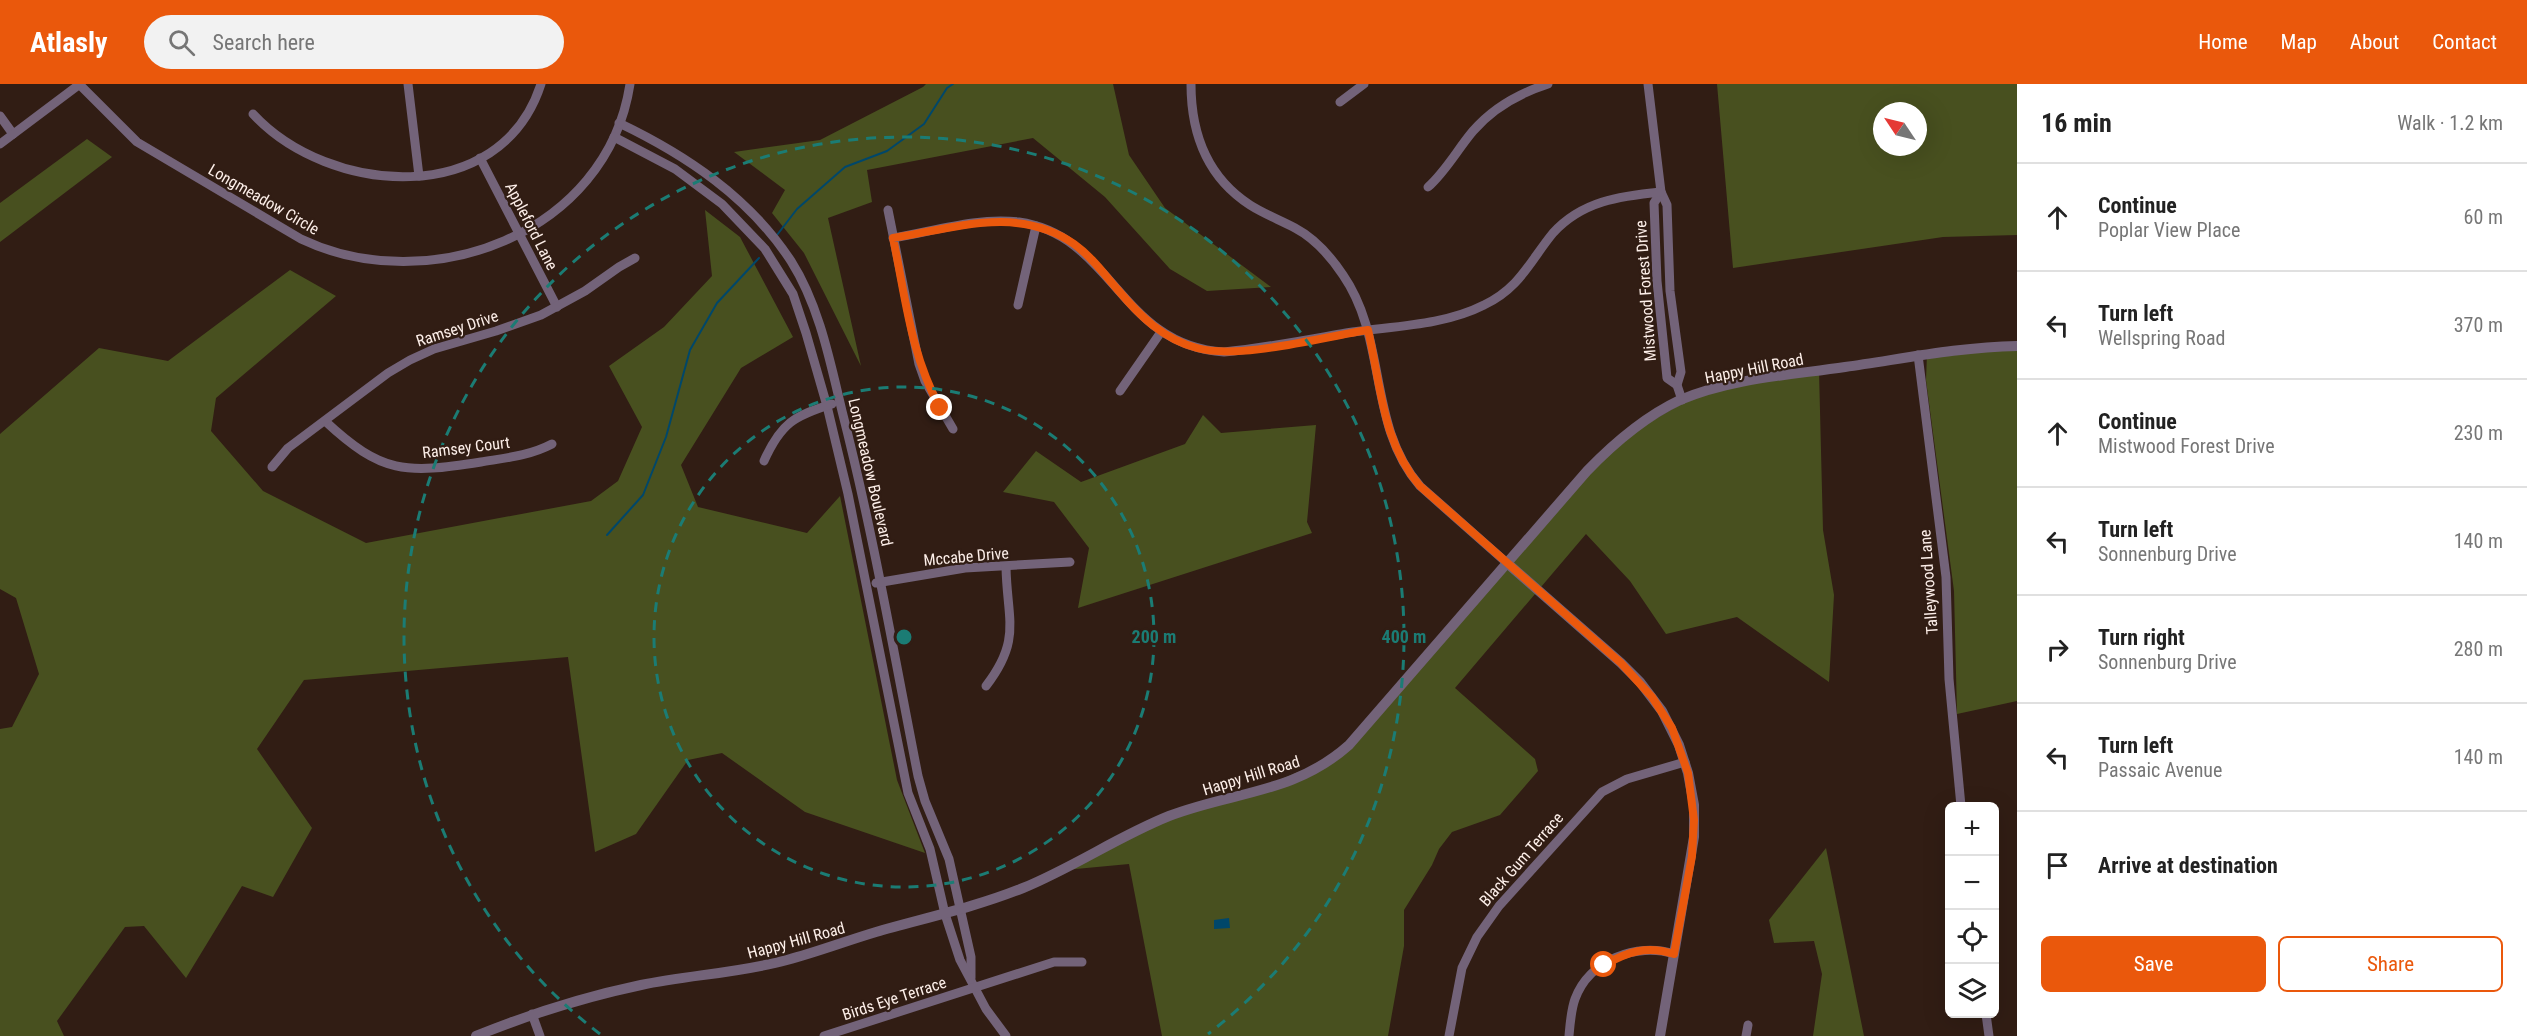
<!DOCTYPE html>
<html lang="en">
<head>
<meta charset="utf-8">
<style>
	body { margin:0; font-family:"Roboto Condensed",sans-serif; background:#f2f2f2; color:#222 }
	.controls { position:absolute; right:18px; bottom:18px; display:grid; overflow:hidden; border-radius:9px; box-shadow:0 6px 24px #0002 }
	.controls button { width:54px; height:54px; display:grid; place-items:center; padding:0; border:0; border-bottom:2px solid #e0e0e0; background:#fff; color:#222; font:30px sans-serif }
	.compass { position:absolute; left:1873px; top:18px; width:54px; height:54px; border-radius:50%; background:#fff; box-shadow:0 6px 24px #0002; rotate:305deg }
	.stop { position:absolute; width:18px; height:18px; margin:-14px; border:4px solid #ea580c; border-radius:50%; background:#fff }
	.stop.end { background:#ea580c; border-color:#fff; box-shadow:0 2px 6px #0008 }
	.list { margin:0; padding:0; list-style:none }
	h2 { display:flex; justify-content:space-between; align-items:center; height:78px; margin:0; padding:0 24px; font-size:26px }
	h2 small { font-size:20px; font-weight:400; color:#767676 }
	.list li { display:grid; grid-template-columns:39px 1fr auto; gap:18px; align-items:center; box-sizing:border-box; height:108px; padding:0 24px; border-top:2px solid #e0e0e0 }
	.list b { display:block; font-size:22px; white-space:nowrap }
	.list p { margin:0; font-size:20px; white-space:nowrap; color:#767676 }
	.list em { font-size:20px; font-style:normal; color:#767676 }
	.actions { display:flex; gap:12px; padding:18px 24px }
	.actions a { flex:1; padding:14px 0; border:2px solid #ea580c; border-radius:9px; text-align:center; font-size:21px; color:#ea580c }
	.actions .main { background:#ea580c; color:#fff }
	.icon { flex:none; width:33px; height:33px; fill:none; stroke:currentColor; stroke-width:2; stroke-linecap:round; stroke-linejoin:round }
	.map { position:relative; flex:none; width:2017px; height:952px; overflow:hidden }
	header { display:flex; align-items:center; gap:36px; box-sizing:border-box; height:84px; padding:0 30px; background:#ea580c; color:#fff }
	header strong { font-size:28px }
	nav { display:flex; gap:33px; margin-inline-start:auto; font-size:21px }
	.search { width:420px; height:54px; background:#f2f2f2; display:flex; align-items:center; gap:15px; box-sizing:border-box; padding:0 21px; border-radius:33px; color:#767676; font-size:22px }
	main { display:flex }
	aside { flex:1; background:#fff }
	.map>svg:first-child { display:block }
	.green { fill:#48501f; fill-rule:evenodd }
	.water { fill:#00476a }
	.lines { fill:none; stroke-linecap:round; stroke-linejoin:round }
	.stream { stroke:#00476a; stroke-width:2 }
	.minor { stroke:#736379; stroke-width:9 }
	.tertiary { stroke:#736379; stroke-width:10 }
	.route { stroke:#ea580c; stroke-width:8 }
	.ring { fill:none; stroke:#1b7c74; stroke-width:3; stroke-dasharray:10 8 }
	.labels { text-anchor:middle; stroke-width:4.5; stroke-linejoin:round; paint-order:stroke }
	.street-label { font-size:16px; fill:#fdefe9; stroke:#311d14 }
	.centre { fill:#1b7c74; stroke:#311d14; stroke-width:3 }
	.ring-label { font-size:18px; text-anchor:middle; font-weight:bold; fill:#1b7c74; stroke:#311d14; stroke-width:4.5; stroke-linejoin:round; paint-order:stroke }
</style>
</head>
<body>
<header>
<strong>Atlasly</strong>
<div class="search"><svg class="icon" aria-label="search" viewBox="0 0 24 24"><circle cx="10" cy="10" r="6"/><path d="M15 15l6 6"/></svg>Search here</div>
<nav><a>Home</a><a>Map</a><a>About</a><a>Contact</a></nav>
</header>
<main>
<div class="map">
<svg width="2017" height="952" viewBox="0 0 2017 952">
	<rect width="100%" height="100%" fill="#311d14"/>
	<g class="green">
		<polygon points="926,0 1113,0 1129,71 1165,124 1271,203 1207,207 1170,185 1105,113 1033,54 867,86 872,118 828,134 861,282 804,169 772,129 785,106 734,68 820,56 923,3"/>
		<path d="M 1717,0 L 2017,0 L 2017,151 L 1943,153 L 1733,184 ZM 1882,27 L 1918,27 L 1918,63 L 1882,63 Z"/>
		<polygon points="87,55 112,73 0,158 0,119"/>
		<polygon points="705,126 740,153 793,253 741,284 681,381 698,423 807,449 840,412 897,696 925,769 805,728 722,669 688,676 636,750 595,768 568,573 304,596 257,665 312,744 273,813 242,802 186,894 144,842 125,843 57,937 64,952 0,952 0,645 12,643 39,590 16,514 0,505 0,350 99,264 168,277 290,186 336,212 216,314 211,347 263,407 366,459 591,417 618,397 642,343 609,282 664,243 712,192"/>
		<polygon points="2017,262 2017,617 1957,630 1954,507 1926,296 1927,270"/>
		<polygon points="1819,287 1823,446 1834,511 1829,598 1737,533 1666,550 1630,497 1586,450 1455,604 1535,675 1538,687 1500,731 1452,748 1439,765 1432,781 1404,826 1404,862 1388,952 1162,952 1129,780 1065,786 1141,744 1239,712 1335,673 1619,356 1702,308"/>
		<polygon points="1203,331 1221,349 1316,341 1307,438 1312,449 1078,524 1089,464 1054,418 1003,408 1036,367 1081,398 1185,360"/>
		<polygon points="1826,764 1864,952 1813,952 1822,890 1814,857 1774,859 1769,836"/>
	</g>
	<polygon class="water" points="1229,834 1230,844 1214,845 1214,836"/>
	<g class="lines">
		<g class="stream">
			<polyline points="777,151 797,125 845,83 887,67 924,40 947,4 953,0"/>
			<polyline points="607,451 643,411 666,353 690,266 717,219 759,174"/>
		</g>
		<g class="minor">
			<path d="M 79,0 L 137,58 L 301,155 C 429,216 607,150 630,0"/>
			<polyline points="408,0 419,92"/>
			<path d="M 1191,0 C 1191,49 1207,93 1250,121 C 1264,130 1280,136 1295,144 C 1314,154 1331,173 1343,191 C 1388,256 1367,341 1420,402 L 1507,479"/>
			<polyline points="1648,0 1661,108 1667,121 1670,207 1681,288 1677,301 1682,316"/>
			<polyline points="1340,18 1364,0"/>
			<path d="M 253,30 C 329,112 501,125 541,0"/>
			<polyline points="0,32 13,50"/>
			<path d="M 619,39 C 686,71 749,113 791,177 C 819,221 830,277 842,327 C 873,448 894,570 918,692 L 925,717 L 949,775 L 971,873 L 971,894"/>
			<polyline points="614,53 675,85 722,120 765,165 793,210 806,249 827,322 848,410 908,709 930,765 945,830 960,876 986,925 1006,952"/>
			<polyline points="0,60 80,0"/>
			<polyline points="480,74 557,223"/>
			<path d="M 1428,103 C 1446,87 1457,66 1473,47 C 1492,25 1520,9 1548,0"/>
			<polyline points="1661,108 1654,119 1657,197 1667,294 1677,301"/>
			<polyline points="888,126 919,280 925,297 953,345"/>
			<path d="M 893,154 C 935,147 977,133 1019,138 C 1113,151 1120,262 1224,268 C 1265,264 1306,256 1346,249 C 1391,242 1443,242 1484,221 C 1520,204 1530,177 1553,149 C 1582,117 1620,112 1661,108"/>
			<polyline points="1018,221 1036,142"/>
			<polyline points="1918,271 1946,493 1949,595 1961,722"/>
			<polyline points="1120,307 1161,248"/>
			<path d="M 325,337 C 382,390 405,390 481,378 C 505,374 529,372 552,360"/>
			<path d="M 764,377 C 781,339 794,332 832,320"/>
			<polyline points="272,383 288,364 388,289 410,276 434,265 496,247 541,231 585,207 619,183 635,174"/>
			<polyline points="876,499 965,484 1070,478"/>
			<path d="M 986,602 C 1022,555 1007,536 1006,483"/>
			<polyline points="532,930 540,952"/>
			<polyline points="1986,930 1989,952"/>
			<polyline points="824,952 1054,878 1082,878"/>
			<polyline points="1449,952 1462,884 1477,853 1499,822 1602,708 1627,695 1685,678"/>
			<path d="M 1569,952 C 1570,940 1571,926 1575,915 C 1589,876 1637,858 1674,870"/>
			<polyline points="1746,952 1748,941"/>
		</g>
		<g class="tertiary">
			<polyline points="1507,479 1621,579 1640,598 1662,627 1679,661 1688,689 1694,721 1694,753 1660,952"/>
			<path d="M 476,952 C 530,930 584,913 641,901 C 689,891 739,889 787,876 C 817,868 846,857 876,848 C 925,834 976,823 1023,804 C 1074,783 1119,752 1169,732 C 1234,707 1294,710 1349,661 L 1587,387 C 1614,359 1644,333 1680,316 C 1731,294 1791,291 1845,283 C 1902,275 1959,263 2017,262"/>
		</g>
	</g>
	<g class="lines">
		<path class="route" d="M 940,324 C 910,268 906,215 893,154 C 954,144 1019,121 1074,160 C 1091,172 1104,190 1118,206 C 1140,232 1163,255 1197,264 C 1240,276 1322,253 1368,246 C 1381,301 1382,358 1420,402 L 1621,579 L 1652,613 L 1672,644 L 1688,689 L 1694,736 L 1692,772 L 1674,870 C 1647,861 1627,868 1604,881"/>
	</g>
	<g class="ring">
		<circle cx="904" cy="553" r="250"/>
		<path d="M600 950A500 500 0 1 1 1208 950"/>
	</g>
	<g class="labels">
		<g class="street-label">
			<text transform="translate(264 115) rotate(30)" y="6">Longmeadow Circle</text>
			<text transform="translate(532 142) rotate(63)" y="6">Appleford Lane</text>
			<text transform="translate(1645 207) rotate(-94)" y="6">Mistwood Forest Drive</text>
			<text transform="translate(457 244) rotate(-18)" y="6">Ramsey Drive</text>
			<text transform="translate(1754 284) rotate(-11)" y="6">Happy Hill Road</text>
			<text transform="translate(466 363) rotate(-7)" y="6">Ramsey Court</text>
			<text transform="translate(871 388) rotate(77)" y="6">Longmeadow Boulevard</text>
			<text transform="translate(966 472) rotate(-5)" y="6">Mccabe Drive</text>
			<text transform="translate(1928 498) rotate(-94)" y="6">Talleywood Lane</text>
			<text transform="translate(1251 691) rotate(-17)" y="6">Happy Hill Road</text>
			<text transform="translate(1521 775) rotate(-49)" y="6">Black Gum Terrace</text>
			<text transform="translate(796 856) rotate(-15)" y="6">Happy Hill Road</text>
			<text transform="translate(894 914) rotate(-18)" y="6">Birds Eye Terrace</text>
		</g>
	</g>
	<circle cx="904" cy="553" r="9" class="centre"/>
	<g class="ring-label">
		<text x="1154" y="559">200 m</text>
		<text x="1404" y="559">400 m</text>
	</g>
</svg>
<div class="controls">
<button>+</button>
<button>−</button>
<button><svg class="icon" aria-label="locate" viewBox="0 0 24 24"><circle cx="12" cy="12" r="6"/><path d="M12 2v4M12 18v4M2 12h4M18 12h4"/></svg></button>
<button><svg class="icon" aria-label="layers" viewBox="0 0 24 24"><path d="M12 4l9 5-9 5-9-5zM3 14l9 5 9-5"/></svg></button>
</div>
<svg class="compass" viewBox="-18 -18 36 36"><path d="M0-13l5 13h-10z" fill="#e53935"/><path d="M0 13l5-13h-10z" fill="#767676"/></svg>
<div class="stop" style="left:1604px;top:881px"></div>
<div class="stop end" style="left:940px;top:324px"></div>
</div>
<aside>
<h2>16 min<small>Walk · 1.2 km</small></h2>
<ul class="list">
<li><svg class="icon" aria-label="ahead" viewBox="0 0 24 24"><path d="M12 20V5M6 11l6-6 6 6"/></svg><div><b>Continue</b><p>Poplar View Place</p></div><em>60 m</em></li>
<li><svg class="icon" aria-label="left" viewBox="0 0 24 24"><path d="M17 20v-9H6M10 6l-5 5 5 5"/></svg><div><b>Turn left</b><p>Wellspring Road</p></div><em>370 m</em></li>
<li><svg class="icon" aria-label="ahead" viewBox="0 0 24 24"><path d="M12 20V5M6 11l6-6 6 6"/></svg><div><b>Continue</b><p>Mistwood Forest Drive</p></div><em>230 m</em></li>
<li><svg class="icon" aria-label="left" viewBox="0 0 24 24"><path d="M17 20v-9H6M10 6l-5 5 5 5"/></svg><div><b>Turn left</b><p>Sonnenburg Drive</p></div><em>140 m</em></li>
<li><svg class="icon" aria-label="right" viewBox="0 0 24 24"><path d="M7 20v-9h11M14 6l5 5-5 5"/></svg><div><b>Turn right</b><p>Sonnenburg Drive</p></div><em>280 m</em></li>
<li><svg class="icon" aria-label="left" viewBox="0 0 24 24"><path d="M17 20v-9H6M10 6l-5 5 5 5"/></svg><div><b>Turn left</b><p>Passaic Avenue</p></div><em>140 m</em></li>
<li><svg class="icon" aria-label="arrive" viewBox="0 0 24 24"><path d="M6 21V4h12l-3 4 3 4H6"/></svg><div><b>Arrive at destination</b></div></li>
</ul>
<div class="actions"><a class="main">Save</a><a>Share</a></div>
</aside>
</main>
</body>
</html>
